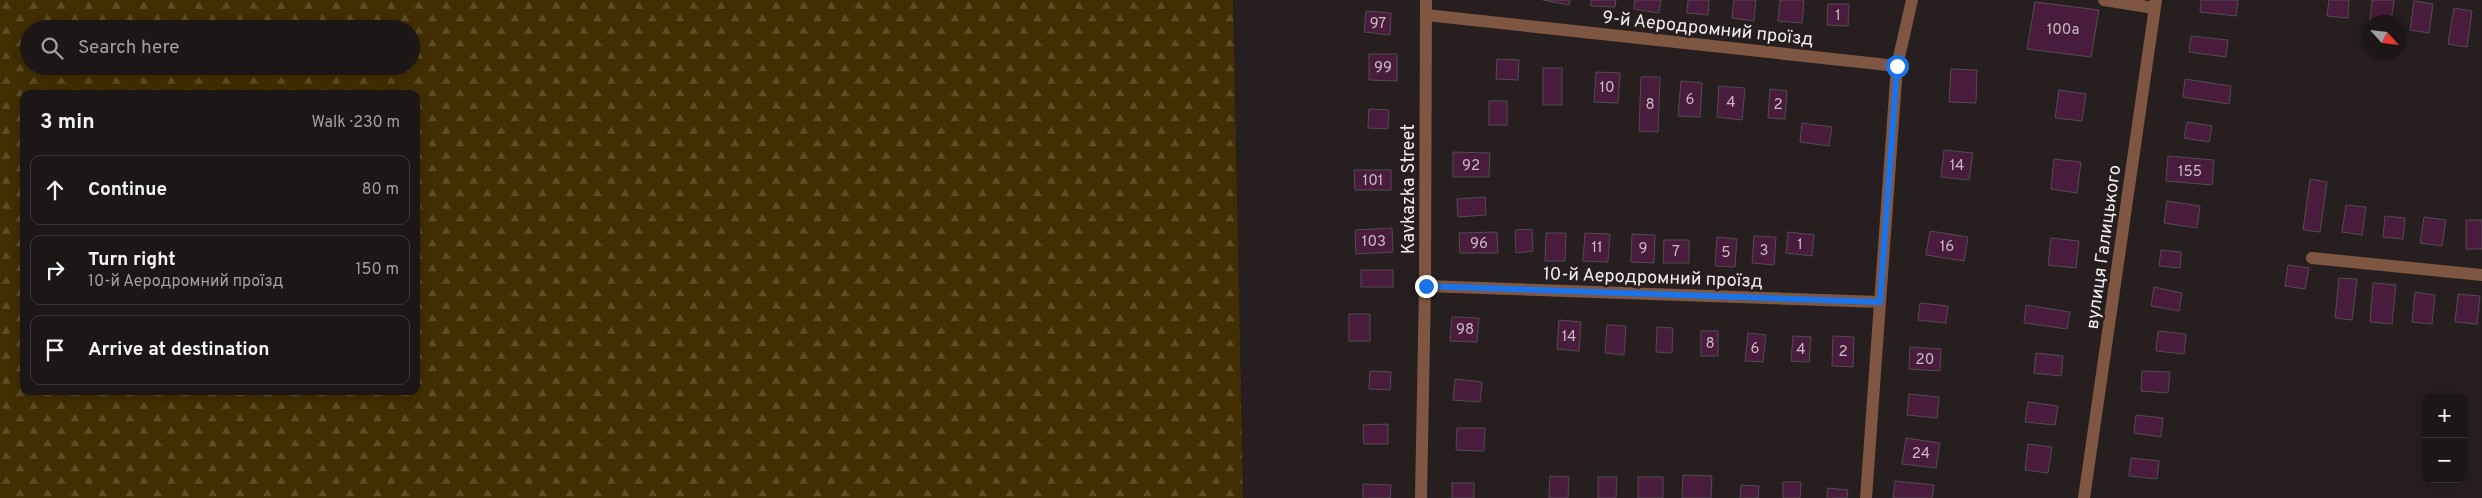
<!DOCTYPE html>
<html lang="en">
<head>
<meta charset="utf-8">
<style>
	body { margin:0; font-family:Overpass,sans-serif; background:#251f20; color:#f1f3f6 }
	.controls { position:absolute; right:15px; bottom:15px; display:grid; overflow:hidden; border-radius:10px; box-shadow:0 2px 12px #0003 }
	.controls button { width:45px; height:45px; display:grid; place-items:center; padding:0; border:0; border-bottom:1px solid #3a3536; background:#1c1617; color:#f1f3f6; font:25px sans-serif }
	.compass { position:absolute; left:2362px; top:15px; width:45px; height:45px; border-radius:50%; background:#1c1617; box-shadow:0 2px 12px #0003; rotate:117deg }
	.stop { position:absolute; width:15px; height:15px; margin:-11px; border:4px solid #1a73e8; border-radius:50%; background:#fff }
	.stop.end { background:#1a73e8; border-color:#fff; box-shadow:0 1px 5px #0008 }
	.list { margin:0; padding:0; list-style:none }
	h2 { display:flex; justify-content:space-between; align-items:center; height:65px; margin:0; padding:0 20px; font-size:21px }
	h2 small { font-size:16px; font-weight:400; color:#a09fa1 }
	.list li { display:grid; grid-template-columns:32px 1fr auto; gap:15px; align-items:center; box-sizing:border-box; height:70px; margin:0 10px 10px; padding:0 10px; border:1px solid #3a3536; border-radius:10px }
	.list b { display:block; font-size:19px; white-space:nowrap }
	.list p { margin:0; font-size:16px; white-space:nowrap; color:#a09fa1 }
	.list em { font-size:16px; font-style:normal; color:#a09fa1 }
	.icon { flex:none; width:28px; height:28px; fill:none; stroke:currentColor; stroke-width:2; stroke-linecap:round; stroke-linejoin:round }
	.map { position:relative; flex:none; width:2482px; height:498px; overflow:hidden }
	.search { position:absolute; background:#1c1617; box-shadow:0 2px 12px #0003; left:20px; top:20px; width:400px; height:55px; display:flex; align-items:center; gap:12px; box-sizing:border-box; padding:0 18px; border-radius:28px; color:#a09fa1; font-size:19px }
	.panel { position:absolute; background:#1c1617; box-shadow:0 2px 12px #0003; left:20px; top:90px; width:400px; height:305px; border-radius:10px }
	.map>svg:first-child { display:block }
	.forest { fill:url(#forest-firs); fill-rule:evenodd }
	.building { fill:#491c3d; stroke:#534b50 }
	.lines { fill:none; stroke-linecap:round; stroke-linejoin:round }
	.minor { stroke:#7f5641; stroke-width:12 }
	.tertiary { stroke:#7f5641; stroke-width:12 }
	.route { stroke:#1a73e8; stroke-width:6 }
	.labels { text-anchor:middle; stroke-width:5; stroke-linejoin:round; paint-order:stroke }
	.number-label { font-size:15px; fill:#c9bac2 }
	.street-label { font-size:18px; fill:#f4eeef; stroke:#261e1f }
</style>
</head>
<body>
<div class="map">
<svg width="2482" height="498" viewBox="0 0 2482 498">
	<defs>
		<pattern id="forest-firs" width="22" height="20" patternUnits="userSpaceOnUse" patternTransform="scale(1.25)"><rect width="22" height="20" fill="#422e02"/><path d="M5 1l3.5 6h-7zM16 11l3.5 6h-7z" fill="#5e4d27"/></pattern>
	</defs>
	<rect width="100%" height="100%" fill="#261e1f"/>
	<path class="forest" d="M 0,0 L 1233,0 L 1243,498 L 0,498 ZM 29,29 L 411,29 L 411,66 L 29,66 ZM 24,94 L 416,94 L 416,391 L 24,391 Z"/>
	<g class="building">
		<polygon points="1543,0 1570,0 1569,5"/>
		<polygon points="1591,0 1616,0 1615,7 1591,6"/>
		<polygon points="1635,0 1661,0 1659,13 1634,9"/>
		<polygon points="1688,0 1709,0 1708,15 1687,13"/>
		<polygon points="1734,0 1756,0 1754,21 1732,18"/>
		<polygon points="1780,0 1804,0 1802,23 1778,21"/>
		<polygon points="2201,0 2238,0 2236,16 2200,12"/>
		<polygon points="2329,0 2349,0 2348,18 2327,16"/>
		<polygon points="2372,0 2394,0 2391,22 2370,22"/>
		<polygon points="2414,1 2433,4 2429,33 2410,30"/>
		<polygon points="2035,2 2099,10 2091,57 2027,49"/>
		<polygon points="1828,4 1849,4 1848,26 1827,25"/>
		<polygon points="2454,8 2472,11 2467,47 2448,44"/>
		<polygon points="1366,11 1391,13 1390,35 1364,32"/>
		<polygon points="2191,36 2228,40 2226,57 2189,52"/>
		<polygon points="1369,54 1397,54 1397,81 1369,80"/>
		<polygon points="1497,59 1519,60 1518,80 1496,79"/>
		<rect x="1543" y="68" width="19" height="37"/>
		<polygon points="1951,69 1977,70 1976,103 1949,102"/>
		<polygon points="1596,72 1620,73 1618,103 1594,102"/>
		<polygon points="1641,77 1660,77 1658,132 1639,131"/>
		<polygon points="2185,79 2231,86 2229,104 2183,97"/>
		<polygon points="1681,81 1702,83 1700,117 1678,116"/>
		<polygon points="1719,86 1745,88 1742,120 1717,117"/>
		<polygon points="1770,89 1787,91 1785,119 1768,118"/>
		<polygon points="2059,90 2086,94 2082,121 2055,118"/>
		<rect x="1489" y="101" width="18" height="24"/>
		<polygon points="1369,109 1389,110 1388,129 1368,128"/>
		<polygon points="2187,122 2212,126 2209,142 2184,138"/>
		<polygon points="1802,123 1832,127 1829,146 1800,142"/>
		<polygon points="1944,150 1973,153 1969,180 1941,177"/>
		<polygon points="1453,152 1490,153 1489,177 1453,177"/>
		<polygon points="2168,156 2214,160 2212,185 2166,181"/>
		<polygon points="2054,159 2081,162 2077,193 2051,189"/>
		<polygon points="1354,170 1391,170 1391,190 1355,190"/>
		<polygon points="2310,179 2327,182 2320,232 2303,230"/>
		<polygon points="1485,197 1486,215 1458,217 1457,199"/>
		<polygon points="2167,201 2200,206 2197,228 2164,223"/>
		<polygon points="2346,205 2366,207 2362,235 2342,232"/>
		<polygon points="2385,216 2405,218 2403,239 2383,237"/>
		<polygon points="2424,217 2446,220 2442,246 2420,243"/>
		<rect x="2466" y="220" width="16" height="29"/>
		<polygon points="1392,228 1393,252 1356,254 1355,230"/>
		<polygon points="1532,229 1533,251 1516,253 1515,230"/>
		<polygon points="1930,231 1968,237 1964,261 1926,255"/>
		<polygon points="1497,232 1498,253 1460,253 1459,233"/>
		<polygon points="1788,232 1814,235 1812,256 1786,253"/>
		<polygon points="1546,233 1566,233 1565,261 1545,261"/>
		<polygon points="1585,233 1610,234 1608,262 1583,261"/>
		<polygon points="1632,234 1655,235 1654,263 1631,262"/>
		<polygon points="1754,236 1776,237 1774,265 1752,263"/>
		<polygon points="1717,237 1737,239 1735,267 1715,266"/>
		<polygon points="2051,238 2079,241 2076,268 2048,265"/>
		<polygon points="1664,240 1689,240 1689,263 1663,263"/>
		<polygon points="2161,250 2181,252 2180,268 2159,266"/>
		<polygon points="2288,265 2309,268 2305,289 2285,286"/>
		<rect x="1361" y="270" width="32" height="17"/>
		<polygon points="2339,278 2357,279 2352,320 2335,318"/>
		<polygon points="2373,283 2396,285 2392,324 2370,322"/>
		<polygon points="2154,287 2182,293 2179,311 2151,306"/>
		<polygon points="2415,292 2435,295 2432,324 2412,322"/>
		<polygon points="2458,294 2480,296 2477,324 2455,322"/>
		<polygon points="1920,303 1948,306 1946,323 1918,320"/>
		<polygon points="2026,305 2070,312 2067,329 2024,323"/>
		<rect x="1349" y="314" width="21" height="27"/>
		<polygon points="1452,317 1479,318 1477,342 1450,341"/>
		<polygon points="1559,320 1581,322 1579,351 1557,349"/>
		<polygon points="1607,325 1626,326 1624,355 1605,353"/>
		<polygon points="1657,327 1673,328 1672,353 1656,352"/>
		<rect x="1701" y="331" width="17" height="25"/>
		<polygon points="2158,331 2186,334 2184,354 2156,351"/>
		<polygon points="1748,333 1766,335 1763,362 1745,361"/>
		<polygon points="1793,336 1811,337 1809,362 1791,361"/>
		<polygon points="1833,336 1854,337 1853,367 1832,366"/>
		<polygon points="1910,347 1941,349 1940,371 1909,369"/>
		<polygon points="2036,353 2063,356 2061,376 2034,373"/>
		<polygon points="1370,371 1391,372 1390,390 1369,389"/>
		<polygon points="2142,371 2170,372 2168,393 2141,391"/>
		<polygon points="1455,379 1482,382 1480,402 1453,400"/>
		<polygon points="1909,394 1939,397 1937,418 1907,415"/>
		<polygon points="2028,402 2058,406 2055,425 2025,422"/>
		<polygon points="2136,415 2163,418 2161,437 2134,433"/>
		<polygon points="1388,424 1388,444 1364,444 1363,425"/>
		<polygon points="1457,428 1485,428 1484,451 1456,450"/>
		<polygon points="1906,438 1940,443 1936,468 1902,464"/>
		<polygon points="2028,444 2052,447 2048,473 2025,470"/>
		<polygon points="2131,458 2159,461 2157,479 2129,476"/>
		<polygon points="1683,475 1712,476 1711,498 1682,498"/>
		<polygon points="1550,476 1569,477 1568,498 1549,498"/>
		<polygon points="1598,477 1617,477 1616,498 1598,498"/>
		<rect x="1638" y="477" width="25" height="21"/>
		<polygon points="1895,481 1934,485 1932,498 1893,498"/>
		<polygon points="1783,482 1801,482 1800,498 1783,498"/>
		<rect x="1452" y="483" width="22" height="15"/>
		<polygon points="1363,484 1391,485 1390,498 1363,498"/>
		<polygon points="1741,485 1759,486 1758,498 1740,498"/>
		<polygon points="1828,488 1848,490 1847,498 1827,498"/>
	</g>
	<g class="lines">
		<g class="minor">
			<polyline points="2104,0 2154,8"/>
			<polyline points="1426,15 1897,66"/>
			<polyline points="2312,258 2482,275"/>
			<polyline points="1425,286 1880,302"/>
			<polyline points="1421,498 1425,286 1426,0"/>
			<polyline points="1866,498 1897,66 1912,0"/>
		</g>
		<polyline class="tertiary" points="2084,498 2156,0"/>
	</g>
	<g class="lines">
		<polyline class="route" points="1426,286 1880,302 1897,66"/>
	</g>
	<g class="labels">
		<g class="number-label">
			<text x="1838" y="20">1</text>
			<text x="1378" y="28">97</text>
			<text x="2063" y="34">100а</text>
			<text x="1383" y="72">99</text>
			<text x="1607" y="92">10</text>
			<text x="1690" y="104">6</text>
			<text x="1731" y="107">4</text>
			<text x="1650" y="109">8</text>
			<text x="1778" y="109">2</text>
			<text x="1471" y="170">92</text>
			<text x="1957" y="170">14</text>
			<text x="2190" y="176">155</text>
			<text x="1373" y="185">101</text>
			<text x="1374" y="246">103</text>
			<text x="1479" y="248">96</text>
			<text x="1800" y="249">1</text>
			<text x="1947" y="251">16</text>
			<text x="1597" y="252">11</text>
			<text x="1643" y="253">9</text>
			<text x="1764" y="255">3</text>
			<text x="1676" y="256">7</text>
			<text x="1726" y="257">5</text>
			<text x="1465" y="334">98</text>
			<text x="1569" y="341">14</text>
			<text x="1710" y="348">8</text>
			<text x="1755" y="353">6</text>
			<text x="1801" y="354">4</text>
			<text x="1843" y="356">2</text>
			<text x="1925" y="364">20</text>
			<text x="1921" y="458">24</text>
		</g>
		<g class="street-label">
			<text transform="translate(1708 28) rotate(6)" y="6">9-й Аеродромний проїзд</text>
			<text transform="translate(1408 189) rotate(-90)" y="6">Kavkazka Street</text>
			<text transform="translate(2103 247) rotate(-82)" y="6">вулиця Галицького</text>
			<text transform="translate(1653 277) rotate(2)" y="6">10-й Аеродромний проїзд</text>
		</g>
	</g>
</svg>
<div class="controls">
<button>+</button>
<button>−</button>
</div>
<svg class="compass" viewBox="-18 -18 36 36"><path d="M0-13l5 13h-10z" fill="#e53935"/><path d="M0 13l5-13h-10z" fill="#a09fa1"/></svg>
<div class="stop" style="left:1897px;top:66px"></div>
<div class="stop end" style="left:1426px;top:286px"></div>
<div class="search"><svg class="icon" aria-label="search" viewBox="0 0 24 24"><circle cx="10" cy="10" r="6"/><path d="M15 15l6 6"/></svg>Search here</div>
<section class="panel">
<h2>3 min<small>Walk · 230 m</small></h2>
<ul class="list">
<li><svg class="icon" aria-label="ahead" viewBox="0 0 24 24"><path d="M12 20V5M6 11l6-6 6 6"/></svg><div><b>Continue</b></div><em>80 m</em></li>
<li><svg class="icon" aria-label="right" viewBox="0 0 24 24"><path d="M7 20v-9h11M14 6l5 5-5 5"/></svg><div><b>Turn right</b><p>10-й Аеродромний проїзд</p></div><em>150 m</em></li>
<li><svg class="icon" aria-label="arrive" viewBox="0 0 24 24"><path d="M6 21V4h12l-3 4 3 4H6"/></svg><div><b>Arrive at destination</b></div></li>
</ul>
</section>
</div>
</body>
</html>
